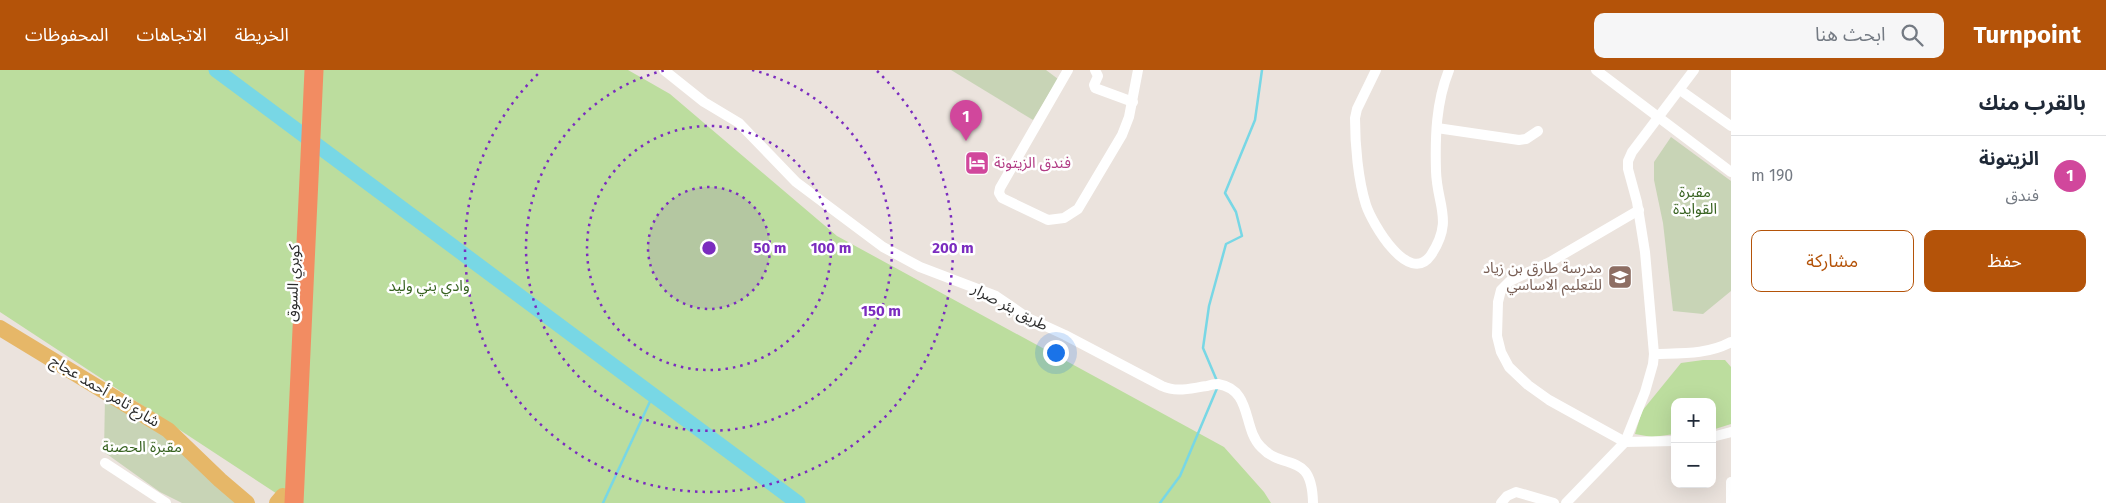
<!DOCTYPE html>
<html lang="ar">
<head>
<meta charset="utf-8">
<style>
	body { margin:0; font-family:"Fira Sans","Noto Sans Arabic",sans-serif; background:#f6f6f7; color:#1f2937; direction:rtl }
	.controls { position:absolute; right:15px; bottom:15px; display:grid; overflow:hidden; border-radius:10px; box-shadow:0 5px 20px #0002 }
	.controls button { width:45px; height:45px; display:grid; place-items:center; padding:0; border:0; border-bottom:1px solid #e0e1e3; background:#fff; color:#1f2937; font:25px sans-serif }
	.you { position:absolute; left:1055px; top:282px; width:18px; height:18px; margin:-12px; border:4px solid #fff; border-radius:50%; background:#1a73e8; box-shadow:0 0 0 8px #1a73e833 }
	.badge { display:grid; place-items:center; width:32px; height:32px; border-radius:50%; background:#b45309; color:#fff; font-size:16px; font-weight:700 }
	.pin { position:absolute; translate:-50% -41px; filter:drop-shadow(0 1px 2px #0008) }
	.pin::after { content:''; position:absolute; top:26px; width:18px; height:15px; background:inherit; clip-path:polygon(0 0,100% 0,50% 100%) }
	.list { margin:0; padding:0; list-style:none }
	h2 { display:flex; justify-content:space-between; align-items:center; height:65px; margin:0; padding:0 20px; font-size:21px }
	h2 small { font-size:16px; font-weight:400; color:#747a83 }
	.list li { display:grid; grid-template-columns:32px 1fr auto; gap:15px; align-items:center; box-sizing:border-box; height:80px; padding:0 20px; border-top:1px solid #e0e1e3 }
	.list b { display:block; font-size:19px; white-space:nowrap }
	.list p { margin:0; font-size:16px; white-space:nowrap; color:#747a83 }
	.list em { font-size:16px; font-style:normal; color:#747a83 }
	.actions { display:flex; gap:10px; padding:15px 20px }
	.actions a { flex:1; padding:11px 0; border:1px solid #b45309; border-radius:10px; text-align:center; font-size:18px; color:#b45309 }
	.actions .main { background:#b45309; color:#fff }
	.icon { flex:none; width:28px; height:28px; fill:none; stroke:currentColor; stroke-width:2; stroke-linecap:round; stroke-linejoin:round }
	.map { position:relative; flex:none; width:1731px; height:433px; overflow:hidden; direction:ltr }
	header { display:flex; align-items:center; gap:30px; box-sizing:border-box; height:70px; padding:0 25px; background:#b45309; color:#fff }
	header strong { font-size:24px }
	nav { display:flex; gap:28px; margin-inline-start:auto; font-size:18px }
	.search { width:350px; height:45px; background:#f6f6f7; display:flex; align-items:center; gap:12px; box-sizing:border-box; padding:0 18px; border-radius:10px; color:#747a83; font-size:19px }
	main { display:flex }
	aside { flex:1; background:#fff }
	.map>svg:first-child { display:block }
	.green { fill:#bcdd9e }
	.cemetery { fill:#c8d4b6 }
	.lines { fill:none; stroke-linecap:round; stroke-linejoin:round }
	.stream { stroke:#78d7e5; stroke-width:2.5 }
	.river { stroke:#78d7e5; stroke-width:15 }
	.street { stroke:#fff; stroke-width:10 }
	.primary { stroke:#e6b768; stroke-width:16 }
	.highway { stroke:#f28c62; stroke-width:19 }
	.ring { fill:none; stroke:#7b2cbf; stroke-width:2.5; stroke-dasharray:2.5 5 }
	.labels { text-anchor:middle; stroke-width:5; stroke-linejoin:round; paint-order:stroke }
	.hotel-label { font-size:15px; fill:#b23c85; stroke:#fff; text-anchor:start }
	.park-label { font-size:15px; fill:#376220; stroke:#fff }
	.education-label { font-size:15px; fill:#785e54; stroke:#fff; text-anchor:end }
	.street-label { font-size:15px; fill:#2a2a2a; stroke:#fff }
	.centre { fill:#7b2cbf; stroke:#fff; stroke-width:2.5 }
	.ring-label { font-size:15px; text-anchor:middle; font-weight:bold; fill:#7b2cbf; stroke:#fff; stroke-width:5; stroke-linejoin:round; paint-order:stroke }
</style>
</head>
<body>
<header>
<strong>Turnpoint</strong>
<div class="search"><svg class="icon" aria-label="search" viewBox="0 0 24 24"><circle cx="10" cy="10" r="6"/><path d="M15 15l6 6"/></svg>ابحث هنا</div>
<nav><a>الخريطة</a><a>الاتجاهات</a><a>المحفوظات</a></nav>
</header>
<main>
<aside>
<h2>بالقرب منك<small></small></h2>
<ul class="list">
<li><span class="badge" style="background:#d1479c">1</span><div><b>الزيتونة</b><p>فندق</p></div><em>190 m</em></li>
</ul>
<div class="actions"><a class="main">حفظ</a><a>مشاركة</a></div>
</aside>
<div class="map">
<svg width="1731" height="433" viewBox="0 0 1731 433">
	<rect width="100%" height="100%" fill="#ebe3dd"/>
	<g class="green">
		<polygon points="0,0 628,0 670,24 837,166 1224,377 1264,422 1271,433 291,433 0,242"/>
		<polygon points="1703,290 1725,290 1731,297 1731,354 1712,360 1712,332 1675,332 1675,364 1652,367 1635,364 1642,341 1681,293"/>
	</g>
	<g class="cemetery">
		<polygon points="951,0 1046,0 1058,9 1033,50"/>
		<polygon points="1671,67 1731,111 1731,221 1703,244 1673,241 1663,153 1654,110 1654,92"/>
		<polygon points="105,327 154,353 243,433 182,433 160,422 104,382"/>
	</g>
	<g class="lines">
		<g class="stream">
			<polyline points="1217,311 1203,278 1209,236 1226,174 1242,166 1236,142 1225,123 1255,50 1262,0"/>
			<polyline points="603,433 653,325"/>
			<polyline points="1160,433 1180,406 1218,316"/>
		</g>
		<polyline class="river" points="216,0 798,433"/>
		<g class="street">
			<path d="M 664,0 L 704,32 L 739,53 L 796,112 L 883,177 L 920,197 L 996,226 L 1028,248 L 1065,265 L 1162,316 C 1177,323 1191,318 1207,316 C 1210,315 1215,314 1218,314 C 1253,320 1242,358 1261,377 C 1284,402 1312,380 1313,433"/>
			<polyline points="1068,0 1000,118 999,123 1002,128 1048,150 1064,148 1078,139 1122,65 1129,47 1138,0"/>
			<polyline points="1095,0 1098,6 1094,15 1095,18 1133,32"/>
			<path d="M 1376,0 L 1357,39 L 1355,48 C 1355,74 1358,110 1366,135 C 1372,153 1409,217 1431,185 C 1454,150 1437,136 1436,101 C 1435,67 1436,32 1449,0"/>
			<polyline points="1596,0 1731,102"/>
			<polyline points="1680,20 1731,56"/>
			<polyline points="1437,58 1519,70 1526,69 1538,61"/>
			<polyline points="1639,140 1550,192 1510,211 1501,220 1498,232 1497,266 1501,282 1509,297 1528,315 1549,330 1625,372 1675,371"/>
			<path d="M 1654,284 C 1680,283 1707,285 1731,272"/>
			<polyline points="1712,367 1731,362"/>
			<polyline points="105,393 166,433"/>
			<polyline points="1501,433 1507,426 1516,422 1554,433"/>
			<polyline points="1566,433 1625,372 1645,322 1653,294 1654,284 1645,182 1637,132 1628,99 1628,91 1632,82 1694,0"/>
			<polyline points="1731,433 1731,412"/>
		</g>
		<g class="primary">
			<polyline points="0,258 168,360 220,410 247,433"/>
			<polyline points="277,433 283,426"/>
		</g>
		<polyline class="highway" points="294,433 314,0"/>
	</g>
	<circle cx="709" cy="178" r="61" fill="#7b2cbf" fill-opacity=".12"/>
	<g class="ring">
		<circle cx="709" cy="178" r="61"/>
		<circle cx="709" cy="178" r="122"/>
		<path d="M752 0A183 183 0 1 1 666 0"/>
		<path d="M877 1A244 244 0 1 1 541 1"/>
	</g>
	<defs>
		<symbol id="hotel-square" viewBox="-11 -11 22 22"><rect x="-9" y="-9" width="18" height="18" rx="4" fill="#d1479c" stroke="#fff"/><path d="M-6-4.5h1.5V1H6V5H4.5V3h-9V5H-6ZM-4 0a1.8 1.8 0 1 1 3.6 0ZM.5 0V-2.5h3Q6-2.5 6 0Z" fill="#fff"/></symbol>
		<symbol id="school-square" viewBox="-11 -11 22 22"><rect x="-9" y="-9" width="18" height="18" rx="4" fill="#8d6e63" stroke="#fff"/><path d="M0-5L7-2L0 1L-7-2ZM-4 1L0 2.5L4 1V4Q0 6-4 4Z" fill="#fff"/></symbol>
	</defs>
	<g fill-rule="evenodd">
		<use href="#hotel-square" x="963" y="79" width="28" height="28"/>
		<use href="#school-square" x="1606" y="193" width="28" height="28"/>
	</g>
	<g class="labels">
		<g class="hotel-label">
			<text x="994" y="98">فندق الزيتونة</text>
		</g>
		<g class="park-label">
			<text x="1695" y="127">مقبرة<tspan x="1695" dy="17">القوايدة</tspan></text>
			<text x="429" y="221">وادي بني وليد</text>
			<text x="142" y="382">مقبرة الحصنة</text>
		</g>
		<g class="education-label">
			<text x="1602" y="203">مدرسة طارق بن زياد<tspan x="1602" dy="17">للتعليم الاساسي</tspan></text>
		</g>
		<g class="street-label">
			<text transform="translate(293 213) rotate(-88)" y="5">كوبري السوق</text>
			<text transform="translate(1010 237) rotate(28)" y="5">طريق بئر صرار</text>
			<text transform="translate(105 321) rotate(31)" y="5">شارع ثامر أحمد عجاج</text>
		</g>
	</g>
	<circle cx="709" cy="178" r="8" class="centre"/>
	<g class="ring-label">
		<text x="770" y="183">50 m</text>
		<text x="831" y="183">100 m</text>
		<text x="953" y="183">200 m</text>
		<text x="881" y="246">150 m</text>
	</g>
</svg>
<div class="controls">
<button>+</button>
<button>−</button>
</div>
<div class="you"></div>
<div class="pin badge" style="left:966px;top:71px;background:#d1479c">1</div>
</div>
</main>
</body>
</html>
